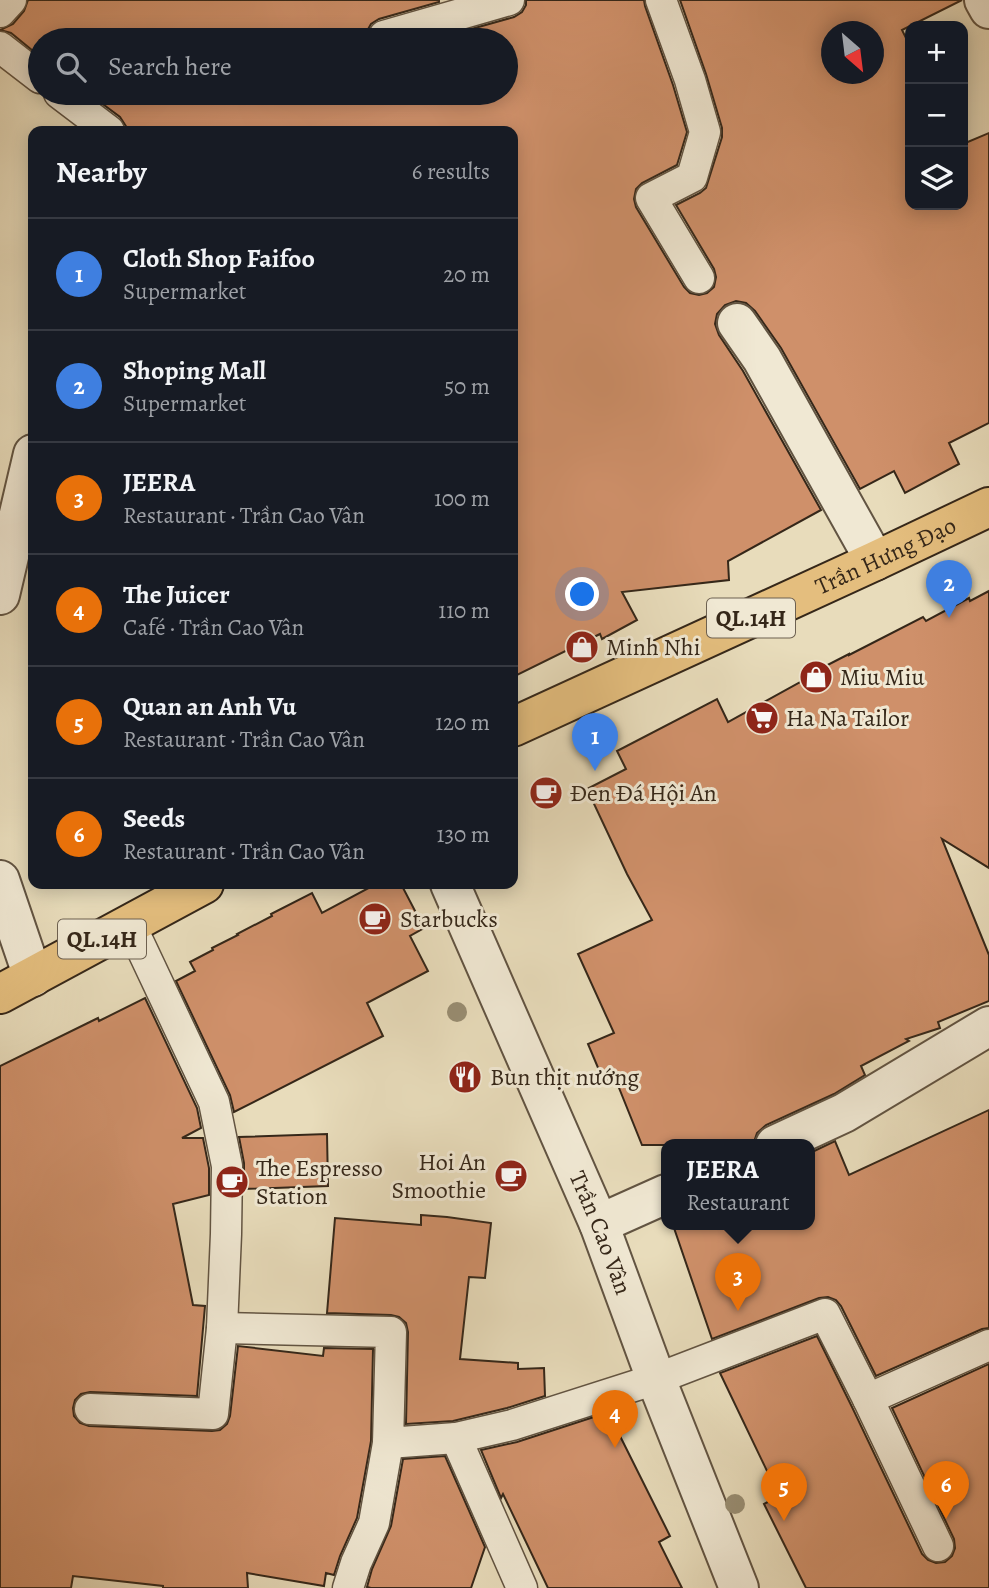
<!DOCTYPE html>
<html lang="en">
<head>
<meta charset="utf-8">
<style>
	body { margin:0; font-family:Alegreya,serif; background:#242831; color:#f1f3f6 }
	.controls { position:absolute; right:21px; top:21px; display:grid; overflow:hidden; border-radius:14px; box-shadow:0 4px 18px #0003 }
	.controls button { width:63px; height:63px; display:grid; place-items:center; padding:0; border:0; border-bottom:2px solid #363941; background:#171b24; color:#f1f3f6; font:35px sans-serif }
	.compass { position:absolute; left:821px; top:21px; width:63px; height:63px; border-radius:50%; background:#171b24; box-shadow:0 4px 18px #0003; rotate:152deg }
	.you { position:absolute; left:583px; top:595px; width:24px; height:24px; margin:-18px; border:5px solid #fff; border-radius:50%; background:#1a73e8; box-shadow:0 0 0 10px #1a73e833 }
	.badge { display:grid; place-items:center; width:46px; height:46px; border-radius:50%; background:#b45309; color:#fff; font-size:23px; font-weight:700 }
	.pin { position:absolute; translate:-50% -58px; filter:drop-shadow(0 2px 4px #0008) }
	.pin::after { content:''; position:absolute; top:37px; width:24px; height:21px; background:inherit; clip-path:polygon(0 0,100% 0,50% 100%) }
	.popup { position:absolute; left:661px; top:1139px; width:154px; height:91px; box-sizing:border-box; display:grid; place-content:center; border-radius:14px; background:#171b24; filter:drop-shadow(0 2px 5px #0005); font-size:23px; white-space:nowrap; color:#9ea1a6 }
	.popup b { font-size:26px; color:#f1f3f6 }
	.popup::after { content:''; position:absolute; left:50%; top:100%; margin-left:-14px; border:14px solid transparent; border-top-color:#171b24 }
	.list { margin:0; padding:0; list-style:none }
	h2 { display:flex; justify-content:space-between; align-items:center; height:91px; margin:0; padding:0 28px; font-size:30px }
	h2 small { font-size:23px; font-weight:400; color:#9ea1a6 }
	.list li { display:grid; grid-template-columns:46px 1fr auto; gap:21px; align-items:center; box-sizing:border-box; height:112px; padding:0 28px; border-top:2px solid #363941 }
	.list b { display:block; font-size:26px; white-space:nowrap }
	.list p { margin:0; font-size:23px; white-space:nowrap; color:#9ea1a6 }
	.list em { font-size:23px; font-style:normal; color:#9ea1a6 }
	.icon { flex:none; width:38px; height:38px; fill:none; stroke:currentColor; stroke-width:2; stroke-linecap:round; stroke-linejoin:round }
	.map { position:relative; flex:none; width:989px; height:1588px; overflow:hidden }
	.search { position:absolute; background:#171b24; box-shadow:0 4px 18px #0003; left:28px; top:28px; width:490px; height:77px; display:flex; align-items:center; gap:18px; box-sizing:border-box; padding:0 24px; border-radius:38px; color:#9ea1a6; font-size:26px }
	.panel { position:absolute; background:#171b24; box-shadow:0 4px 18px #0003; left:28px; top:126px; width:490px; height:763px; border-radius:14px }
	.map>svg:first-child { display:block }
	.building { fill:#cf906a; stroke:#352719; stroke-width:2; fill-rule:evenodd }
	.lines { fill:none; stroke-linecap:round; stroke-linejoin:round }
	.service-casing { stroke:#625442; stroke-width:33 }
	.minor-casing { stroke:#625442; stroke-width:42 }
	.tertiary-casing { stroke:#625442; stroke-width:42 }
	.primary-casing { stroke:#352719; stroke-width:42 }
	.service { stroke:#f0e8d3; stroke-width:30 }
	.minor { stroke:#f0e8d3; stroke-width:38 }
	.tertiary { stroke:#f0e8d3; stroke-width:38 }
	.primary { stroke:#e4be7e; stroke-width:38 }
	.tree { fill:#988d72 }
	.labels { text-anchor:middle; stroke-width:6; stroke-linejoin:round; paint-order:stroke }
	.shield { fill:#f0e8d3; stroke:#6d6151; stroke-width:2 }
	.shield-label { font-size:23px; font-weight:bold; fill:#352719 }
	.street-label { font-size:24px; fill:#352719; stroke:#f0e8d3 }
	.poi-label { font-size:24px; fill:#352719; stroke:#f0e8d3; text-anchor:start }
</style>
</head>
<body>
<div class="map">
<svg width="989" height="1588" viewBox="0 0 989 1588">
	<rect width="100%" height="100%" fill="#e8dcbb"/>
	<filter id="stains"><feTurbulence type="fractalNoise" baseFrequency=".00286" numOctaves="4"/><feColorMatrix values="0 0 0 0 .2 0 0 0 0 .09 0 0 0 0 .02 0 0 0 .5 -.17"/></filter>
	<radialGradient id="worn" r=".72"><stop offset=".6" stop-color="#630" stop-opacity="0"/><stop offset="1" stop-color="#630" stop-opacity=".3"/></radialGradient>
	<g class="building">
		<polygon points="28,0 439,0 439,2 379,19 371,24 367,31 367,40 40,40 40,54 38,55 11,33 0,30 13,24 24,11"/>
		<path d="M 526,0 L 644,0 L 645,6 L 673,85 L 687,132 L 677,165 L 642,183 L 636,189 L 634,199 L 636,207 L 684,287 L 690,293 L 699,295 L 707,293 L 714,287 L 716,277 L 714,269 L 676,205 L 700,193 L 706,188 L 722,137 L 722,128 L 706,74 L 680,0 L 962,0 L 902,30 L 910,46 L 910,205 L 963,205 L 963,144 L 989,133 L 989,423 L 949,443 L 959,464 L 905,493 L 894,471 L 860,489 L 781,348 L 755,311 L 746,303 L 736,301 L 725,305 L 717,314 L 715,324 L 719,335 L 743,371 L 821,510 L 728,561 L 729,580 L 622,592 L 637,620 L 602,639 L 600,634 L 513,677 L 513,131 L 129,131 L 120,117 L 88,93 L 506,93 L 506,40 L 432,40 L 514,17 L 522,12 L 526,5 ZM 831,32 L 873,32 L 873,74 L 831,74 Z"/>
		<polygon points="989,591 989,868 942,839 989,955 989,1001 938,1022 940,1028 906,1039 909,1041 861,1066 865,1075 834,1094 766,1125 757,1133 753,1145 642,1145 615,1078 604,1082 588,1044 614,1033 578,954 652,920 627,874 587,789 626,769 617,751 717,699 728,722 811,676 810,674 849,654 849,655 923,617 926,621 969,598 970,601"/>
		<polygon points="376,884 401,884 424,928 410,936 428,971 367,1003 383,1036 234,1112 230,1095 176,981 195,971 190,962 213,950 212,948 238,935 237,934 272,916 271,914 312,893 322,913"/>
		<polygon points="145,998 197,1108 201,1128 182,1138 203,1138 209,1168 209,1195 173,1204 193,1305 205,1306 197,1396 90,1392 81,1394 75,1400 73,1408 74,1416 80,1423 89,1426 212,1431 220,1430 227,1424 230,1416 238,1346 323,1356 324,1348 373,1349 371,1441 357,1518 340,1556 334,1575 326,1573 324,1586 247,1573 248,1588 163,1588 163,1586 73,1576 71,1588 0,1588 0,1066 98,1018 99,1021"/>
		<polygon points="989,1110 989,1328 982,1329 876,1376 841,1306 836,1300 828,1297 819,1298 712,1339 673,1225 810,1225 810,1153 835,1141 849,1175"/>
		<polygon points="327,1134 328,1186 244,1189 244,1163 239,1137"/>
		<polygon points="421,1215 447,1217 491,1223 485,1278 469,1277 460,1359 518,1363 518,1369 544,1368 545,1396 507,1408 453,1421 406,1424 408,1332 406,1323 399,1317 391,1315 327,1313 335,1218 421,1225"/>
		<polygon points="817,1336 852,1407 922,1554 928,1560 936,1563 945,1562 952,1556 955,1548 954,1539 892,1408 989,1364 989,1588 806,1588 764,1504 779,1496 720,1373"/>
		<polygon points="600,1415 614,1440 620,1436 670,1536 659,1542 682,1588 548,1588 503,1494 501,1498 481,1450 517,1442"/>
		<polygon points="445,1456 485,1547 471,1588 371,1588 367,1587 372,1569 391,1526 403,1459"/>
	</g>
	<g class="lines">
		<defs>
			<g id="service">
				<polyline points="661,0 690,80 705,132 692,177 651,198 699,278"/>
				<polyline points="0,12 11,0"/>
				<polyline points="384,36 509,0"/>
				<polyline points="0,47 40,78"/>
				<polyline points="59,93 109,131"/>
				<polyline points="222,1328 391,1332 388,1443 456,1438 512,1425 656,1379 825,1314 868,1399 989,1345"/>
				<polyline points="868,1399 938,1546"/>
				<polyline points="90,1409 213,1414 222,1328 226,1234 227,1166 214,1102 130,924"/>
				<polyline points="456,1438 522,1588"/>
				<polyline points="348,1588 356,1563 374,1523 388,1443"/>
			</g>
			<g id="minor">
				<polyline points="737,323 762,359 875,561"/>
				<polyline points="0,595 33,454"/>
				<polyline points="0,880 33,977"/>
				<path id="s1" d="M 450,884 L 599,1224 L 656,1379 L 739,1588"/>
				<polyline points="775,1145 844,1113 989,1026"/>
				<polyline points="599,1224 666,1194"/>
			</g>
			<polyline id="tertiary" points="984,0 989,9"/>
			<g id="primary">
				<path id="s2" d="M 513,727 L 875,561 L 989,507"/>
				<polyline points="0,994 204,884"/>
			</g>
		</defs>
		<use href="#service" class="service-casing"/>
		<use href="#minor" class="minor-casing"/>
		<use href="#tertiary" class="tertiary-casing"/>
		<use href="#primary" class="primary-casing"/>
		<use href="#service" class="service"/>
		<use href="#minor" class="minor"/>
		<use href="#tertiary" class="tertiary"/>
		<use href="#primary" class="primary"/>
	</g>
	<g class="tree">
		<circle cx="457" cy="1012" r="10"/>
		<circle cx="735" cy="1504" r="10"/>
	</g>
	<defs>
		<symbol id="shop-disc" viewBox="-11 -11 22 22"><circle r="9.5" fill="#8f2418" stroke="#f0e8d3"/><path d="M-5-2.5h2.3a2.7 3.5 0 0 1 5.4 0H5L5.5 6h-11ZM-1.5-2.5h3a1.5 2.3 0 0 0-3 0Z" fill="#fff"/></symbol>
		<symbol id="supermarket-disc" viewBox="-11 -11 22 22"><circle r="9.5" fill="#8f2418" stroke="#f0e8d3"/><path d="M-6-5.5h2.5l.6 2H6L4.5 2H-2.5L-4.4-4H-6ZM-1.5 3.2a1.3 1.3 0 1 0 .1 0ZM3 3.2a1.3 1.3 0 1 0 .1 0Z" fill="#fff"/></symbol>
		<symbol id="cafe-disc" viewBox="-11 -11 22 22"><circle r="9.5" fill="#8f2418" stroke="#f0e8d3"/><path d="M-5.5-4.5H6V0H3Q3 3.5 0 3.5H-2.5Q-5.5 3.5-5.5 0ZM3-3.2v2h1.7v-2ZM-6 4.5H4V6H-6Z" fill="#fff"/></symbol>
		<symbol id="restaurant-disc" viewBox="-11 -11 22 22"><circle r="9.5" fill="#8f2418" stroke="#f0e8d3"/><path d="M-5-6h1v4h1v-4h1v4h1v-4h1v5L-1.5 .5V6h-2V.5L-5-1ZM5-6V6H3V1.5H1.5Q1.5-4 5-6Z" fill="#fff"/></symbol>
	</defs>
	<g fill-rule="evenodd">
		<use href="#shop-disc" x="563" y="628" width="38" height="38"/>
		<use href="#shop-disc" x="797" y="658" width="38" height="38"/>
		<use href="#supermarket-disc" x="743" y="699" width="38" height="38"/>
		<use href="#cafe-disc" x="527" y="774" width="38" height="38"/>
		<use href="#cafe-disc" x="356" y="900" width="38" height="38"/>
		<use href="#restaurant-disc" x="446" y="1058" width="38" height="38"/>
		<use href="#cafe-disc" x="492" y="1157" width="38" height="38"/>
		<use href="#cafe-disc" x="213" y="1163" width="38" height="38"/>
	</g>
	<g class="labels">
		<g class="shield">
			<rect x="707" y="598.5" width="88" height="39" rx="5"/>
			<rect x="58" y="919.5" width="88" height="39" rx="5"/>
		</g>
		<g class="shield-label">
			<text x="751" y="626">QL.14H</text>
			<text x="102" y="947">QL.14H</text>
		</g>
		<g class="street-label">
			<text dy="8" stroke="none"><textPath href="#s2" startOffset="410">Trần Hưng Đạo</textPath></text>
			<text dy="8" stroke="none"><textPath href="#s1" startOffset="380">Trần Cao Vân</textPath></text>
		</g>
		<g class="poi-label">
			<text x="606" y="655">Minh Nhi</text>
			<text x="840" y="685">Miu Miu</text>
			<text x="786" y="726">Ha Na Tailor</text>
			<text x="570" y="801">Đen Đá Hội An</text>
			<text x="400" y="927">Starbucks</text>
			<text x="490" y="1085">Bun thịt nướng</text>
			<text x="486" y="1170" text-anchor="end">Hoi An<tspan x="486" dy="28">Smoothie</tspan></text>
			<text x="256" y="1176">The Espresso<tspan x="256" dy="28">Station</tspan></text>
		</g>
	</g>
	<rect width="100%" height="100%" filter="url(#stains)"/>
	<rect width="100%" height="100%" fill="url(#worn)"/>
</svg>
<div class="controls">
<button>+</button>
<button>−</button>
<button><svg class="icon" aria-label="layers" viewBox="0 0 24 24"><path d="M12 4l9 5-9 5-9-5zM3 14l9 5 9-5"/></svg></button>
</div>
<svg class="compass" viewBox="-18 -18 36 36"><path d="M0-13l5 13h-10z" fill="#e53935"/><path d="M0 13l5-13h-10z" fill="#9ea1a6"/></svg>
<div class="you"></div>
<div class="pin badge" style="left:595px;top:771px;background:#3f7fe0">1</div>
<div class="pin badge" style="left:949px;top:618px;background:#3f7fe0">2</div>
<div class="pin badge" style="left:738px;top:1311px;background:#e8710a">3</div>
<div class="popup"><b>JEERA</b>Restaurant</div>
<div class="pin badge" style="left:615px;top:1448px;background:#e8710a">4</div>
<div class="pin badge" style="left:784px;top:1521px;background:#e8710a">5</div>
<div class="pin badge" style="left:946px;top:1519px;background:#e8710a">6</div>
<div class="search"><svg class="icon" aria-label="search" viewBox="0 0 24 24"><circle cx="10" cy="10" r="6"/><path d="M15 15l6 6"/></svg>Search here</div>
<section class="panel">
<h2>Nearby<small>6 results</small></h2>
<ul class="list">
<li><span class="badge" style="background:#3f7fe0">1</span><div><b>Cloth Shop Faifoo</b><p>Supermarket</p></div><em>20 m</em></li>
<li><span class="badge" style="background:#3f7fe0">2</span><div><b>Shoping Mall</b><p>Supermarket</p></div><em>50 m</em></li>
<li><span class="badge" style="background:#e8710a">3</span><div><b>JEERA</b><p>Restaurant · Trần Cao Vân</p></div><em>100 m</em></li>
<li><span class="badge" style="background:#e8710a">4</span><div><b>The Juicer</b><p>Café · Trần Cao Vân</p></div><em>110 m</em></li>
<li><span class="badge" style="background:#e8710a">5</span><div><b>Quan an Anh Vu</b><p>Restaurant · Trần Cao Vân</p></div><em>120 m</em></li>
<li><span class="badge" style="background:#e8710a">6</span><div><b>Seeds</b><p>Restaurant · Trần Cao Vân</p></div><em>130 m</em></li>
</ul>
</section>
</div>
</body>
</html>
